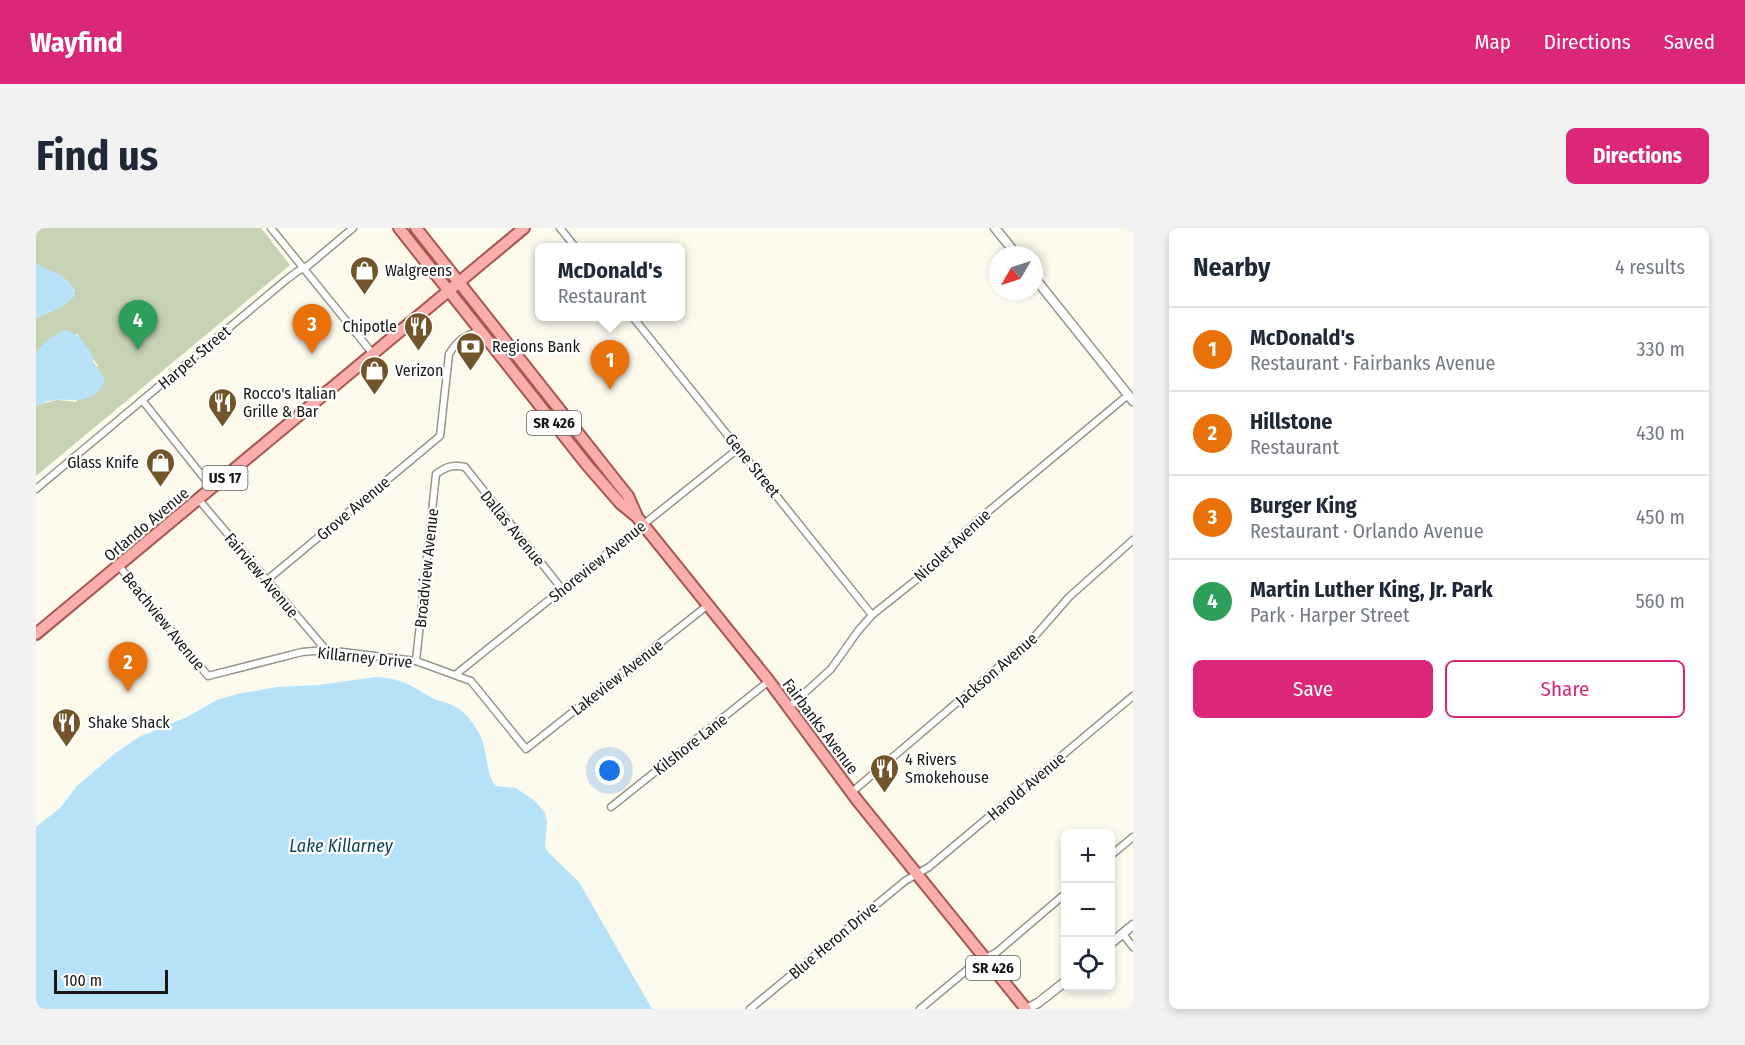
<!DOCTYPE html>
<html lang="en">
<head>
<meta charset="utf-8">
<style>
	body { margin:0; font-family:"Fira Sans Condensed",sans-serif; background:#f2f2f3; color:#1f2937 }
	.controls { position:absolute; right:18px; bottom:18px; display:grid; overflow:hidden; border-radius:9px; box-shadow:0 3px 9px #0003 }
	.controls button { width:54px; height:54px; display:grid; place-items:center; padding:0; border:0; border-bottom:2px solid #e0e1e3; background:#fff; color:#1f2937; font:30px sans-serif }
	.compass { position:absolute; left:953px; top:18px; width:54px; height:54px; border-radius:50%; background:#fff; box-shadow:0 3px 9px #0003; rotate:231deg }
	.scale { position:absolute; left:18px; bottom:15px; width:114px; box-sizing:border-box; padding-left:6px; border:3px solid #191814; border-top:0; font-size:16px; line-height:21px; white-space:nowrap; color:#191814; -webkit-text-stroke:4px #fff; paint-order:stroke }
	.you { position:absolute; left:574px; top:543px; width:21px; height:21px; margin:-15px; border:4px solid #fff; border-radius:50%; background:#1a73e8; box-shadow:0 0 0 9px #1a73e833 }
	.badge { display:grid; place-items:center; width:39px; height:39px; border-radius:50%; background:#db2777; color:#fff; font-size:20px; font-weight:700 }
	.pin { position:absolute; translate:-50% -50px; filter:drop-shadow(0 2px 3px #0008) }
	.pin::after { content:''; position:absolute; top:32px; width:21px; height:18px; background:inherit; clip-path:polygon(0 0,100% 0,50% 100%) }
	.popup { position:absolute; left:499px; top:15px; width:150px; height:78px; box-sizing:border-box; display:grid; place-content:center; border-radius:9px; background:#fff; filter:drop-shadow(0 2px 4px #0005); font-size:20px; white-space:nowrap; color:#747a83 }
	.popup b { font-size:22px; color:#1f2937 }
	.popup::after { content:''; position:absolute; left:50%; top:100%; margin-left:-12px; border:12px solid transparent; border-top-color:#fff }
	.list { margin:0; padding:0; list-style:none }
	h2 { display:flex; justify-content:space-between; align-items:center; height:78px; margin:0; padding:0 24px; font-size:26px }
	h2 small { font-size:20px; font-weight:400; color:#747a83 }
	.list li { display:grid; grid-template-columns:39px 1fr auto; gap:18px; align-items:center; box-sizing:border-box; height:84px; padding:0 24px; border-top:2px solid #e0e1e3 }
	.list b { display:block; font-size:22px; white-space:nowrap }
	.list p { margin:0; font-size:20px; white-space:nowrap; color:#747a83 }
	.list em { font-size:20px; font-style:normal; color:#747a83 }
	.actions { display:flex; gap:12px; padding:18px 24px }
	.actions a { flex:1; padding:14px 0; border:2px solid #db2777; border-radius:9px; text-align:center; font-size:21px; color:#db2777 }
	.actions .main { background:#db2777; color:#fff }
	.icon { flex:none; width:33px; height:33px; fill:none; stroke:currentColor; stroke-width:2; stroke-linecap:round; stroke-linejoin:round }
	.map { position:relative; flex:none; width:1097px; height:781px; overflow:hidden; border-radius:9px }
	header { display:flex; align-items:center; gap:36px; box-sizing:border-box; height:84px; padding:0 30px; background:#db2777; color:#fff }
	header strong { font-size:28px }
	nav { display:flex; gap:33px; margin-inline-start:auto; font-size:21px }
	.intro { display:flex; align-items:center; justify-content:space-between; box-sizing:border-box; height:144px; padding:0 36px }
	h1 { margin:0; font-size:42px }
	.button { padding:15px 27px; border-radius:9px; background:#db2777; color:#fff; font-size:21px; font-weight:700 }
	main { display:flex; gap:36px; padding:0 36px }
	aside { flex:1; background:#fff; border-radius:9px; box-shadow:0 3px 9px #0003 }
	.map>svg:first-child { display:block }
	.green { fill:#c7d2b5 }
	.water { fill:#b6e2f9 }
	.lines { fill:none; stroke-linecap:round; stroke-linejoin:round }
	.minor-casing { stroke:#98968b; stroke-width:9 }
	.tertiary-casing { stroke:#98968b; stroke-width:11 }
	.primary-casing { stroke:#a95652; stroke-width:14 }
	.minor { stroke:#fff; stroke-width:6 }
	.tertiary { stroke:#fff; stroke-width:8 }
	.primary { stroke:#faaeab; stroke-width:10 }
	.labels { text-anchor:middle; stroke-width:4.5; stroke-linejoin:round; paint-order:stroke }
	.shield { fill:#fff; stroke:#5e5d5a; stroke-width:1.5 }
	.shield-label { font-size:15px; font-weight:bold; fill:#191814 }
	.poi-label { font-size:16px; fill:#191814; stroke:#fff; text-anchor:start }
	.street-label { font-size:16px; fill:#191814; stroke:#fff }
	.water-label { font-size:18px; font-style:italic; fill:#124155; stroke:#fff }
</style>
</head>
<body>
<header>
<strong>Wayfind</strong>
<nav><a>Map</a><a>Directions</a><a>Saved</a></nav>
</header>
<div class="intro"><h1>Find us</h1><a class="button">Directions</a></div>
<main>
<div class="map">
<svg width="1097" height="781" viewBox="0 0 1097 781">
	<rect width="100%" height="100%" fill="#fcfaed"/>
	<path class="green" d="M 0,0 L 225,0 L 254,37 L 0,248 L 0,177 L 21,172 L 40,174 L 62,138 L 41,106 L 9,114 L 0,125 L 0,90 L 26,79 L 39,63 C 25,42 18,47 0,36 Z"/>
	<g class="water">
		<path d="M 0,36 C 15,45 36,46 39,68 L 26,79 L 0,90 Z"/>
		<path d="M 27,102 C 39,102 51,117 56,127 C 59,133 55,130 59,136 C 63,142 67,146 69,153 C 57,177 40,171 19,172 C 12,172 6,176 0,177 L 0,125 L 9,114 Z"/>
		<path d="M 340,449 C 364,450 377,458 396,470 C 404,474 411,474 418,478 C 429,483 440,498 445,509 C 452,525 449,545 460,558 L 480,560 L 499,573 L 509,585 L 511,594 L 509,618 L 512,624 L 543,654 L 616,781 L 0,781 L 0,599 L 25,579 L 40,559 L 78,526 L 103,509 L 151,489 L 181,472 L 201,466 L 241,459 L 283,457 Z"/>
	</g>
	<g class="lines">
		<defs>
			<g id="minor">
				<polyline points="235,0 337,126"/>
				<polyline points="524,0 540,20"/>
				<polyline points="596,88 836,387"/>
				<polyline points="106,172 176,260"/>
				<polyline points="0,261 250,52 262,43 273,37 317,0"/>
				<polyline points="163,272 290,422"/>
				<polyline points="83,338 172,448 266,424 290,422 380,433 435,453 490,521 672,377"/>
				<path d="M 231,352 L 404,208 L 413,126 C 421,113 429,106 445,104"/>
				<path d="M 380,433 L 400,246 C 410,239 416,236 429,239 L 526,361"/>
				<polyline points="419,447 703,220"/>
				<polyline points="753,479 795,441 822,403 836,387 880,352 942,292 1092,167"/>
				<polyline points="816,564 999,408 1033,369 1097,312"/>
				<polyline points="575,579 733,453"/>
				<polyline points="1074,628 1097,609"/>
				<polyline points="1087,706 1097,719"/>
				<polyline points="714,781 869,653 893,639 1097,468"/>
				<polyline points="884,781 937,737 961,724 1030,665"/>
			</g>
			<g id="tertiary">
				<polyline points="959,0 981,27"/>
				<polyline points="998,49 1097,173"/>
				<polyline points="1074,716 1097,697"/>
				<polyline points="990,781 1002,775 1030,753"/>
			</g>
			<g id="primary">
				<polyline points="363,0 551,237 584,275 601,289 733,453 821,572 990,781"/>
				<polyline points="380,0 580,253 592,268 600,286"/>
				<polyline points="0,406 488,0"/>
			</g>
		</defs>
		<use href="#minor" class="minor-casing"/>
		<use href="#tertiary" class="tertiary-casing"/>
		<use href="#primary" class="primary-casing"/>
		<use href="#minor" class="minor"/>
		<use href="#tertiary" class="tertiary"/>
		<use href="#primary" class="primary"/>
	</g>
	<defs>
		<symbol id="shop-pin" viewBox="-11 -11 22 30"><path d="M0 17L-7.5 6A9.5 9.5 0 1 1 7.5 6Z" fill="#725528" stroke="#fff"/><path d="M-5-2.5h2.3a2.7 3.5 0 0 1 5.4 0H5L5.5 6h-11ZM-1.5-2.5h3a1.5 2.3 0 0 0-3 0Z" fill="#fff"/></symbol>
		<symbol id="restaurant-pin" viewBox="-11 -11 22 30"><path d="M0 17L-7.5 6A9.5 9.5 0 1 1 7.5 6Z" fill="#725528" stroke="#fff"/><path d="M-5-6h1v4h1v-4h1v4h1v-4h1v5L-1.5 .5V6h-2V.5L-5-1ZM5-6V6H3V1.5H1.5Q1.5-4 5-6Z" fill="#fff"/></symbol>
		<symbol id="bank-pin" viewBox="-11 -11 22 30"><path d="M0 17L-7.5 6A9.5 9.5 0 1 1 7.5 6Z" fill="#725528" stroke="#fff"/><path d="M-6-4H6V4H-6ZM0-2.3a2.3 2.3 0 1 0 0 4.6a2.3 2.3 0 1 0 0-4.6Z" fill="#fff"/></symbol>
	</defs>
	<g fill-rule="evenodd">
		<use href="#shop-pin" x="312" y="26" width="33" height="45"/>
		<use href="#restaurant-pin" x="366" y="82" width="33" height="45"/>
		<use href="#bank-pin" x="418" y="102" width="33" height="45"/>
		<use href="#shop-pin" x="322" y="126" width="33" height="45"/>
		<use href="#restaurant-pin" x="170" y="158" width="33" height="45"/>
		<use href="#shop-pin" x="108" y="218" width="33" height="45"/>
		<use href="#restaurant-pin" x="14" y="478" width="33" height="45"/>
		<use href="#restaurant-pin" x="832" y="524" width="33" height="45"/>
	</g>
	<g class="labels">
		<g class="shield">
			<rect x="491" y="183" width="54" height="24" rx="4.5"/>
			<rect x="166.5" y="238" width="45" height="24" rx="4.5"/>
			<rect x="930" y="728" width="54" height="24" rx="4.5"/>
		</g>
		<g class="shield-label">
			<text x="518" y="200">SR 426</text>
			<text x="189" y="255">US 17</text>
			<text x="957" y="745">SR 426</text>
		</g>
		<g class="poi-label">
			<text x="349" y="48">Walgreens</text>
			<text x="361" y="104" text-anchor="end">Chipotle</text>
			<text x="456" y="124">Regions Bank</text>
			<text x="359" y="148">Verizon</text>
			<text x="207" y="171">Rocco's Italian<tspan x="207" dy="18">Grille &amp; Bar</tspan></text>
			<text x="103" y="240" text-anchor="end">Glass Knife</text>
			<text x="52" y="500">Shake Shack</text>
			<text x="869" y="537">4 Rivers<tspan x="869" dy="18">Smokehouse</tspan></text>
		</g>
		<g class="street-label">
			<text transform="translate(158 129) rotate(-40)" y="6">Harper Street</text>
			<text transform="translate(717 237) rotate(51)" y="6">Gene Street</text>
			<text transform="translate(317 280) rotate(-40)" y="6">Grove Avenue</text>
			<text transform="translate(110 296) rotate(-40)" y="6">Orlando Avenue</text>
			<text transform="translate(477 300) rotate(51)" y="6">Dallas Avenue</text>
			<text transform="translate(916 317) rotate(-43)" y="6">Nicolet Avenue</text>
			<text transform="translate(561 333) rotate(-39)" y="6">Shoreview Avenue</text>
			<text transform="translate(390 340) rotate(-84)" y="6">Broadview Avenue</text>
			<text transform="translate(226 347) rotate(50)" y="6">Fairview Avenue</text>
			<text transform="translate(128 393) rotate(51)" y="6">Beachview Avenue</text>
			<text transform="translate(329 429) rotate(6)" y="6">Killarney Drive</text>
			<text transform="translate(960 441) rotate(-41)" y="6">Jackson Avenue</text>
			<text transform="translate(581 449) rotate(-38)" y="6">Lakeview Avenue</text>
			<text transform="translate(785 498) rotate(53)" y="6">Fairbanks Avenue</text>
			<text transform="translate(654 516) rotate(-38)" y="6">Kilshore Lane</text>
			<text transform="translate(990 558) rotate(-40)" y="6">Harold Avenue</text>
			<text transform="translate(797 712) rotate(-40)" y="6">Blue Heron Drive</text>
		</g>
		<g class="water-label">
			<text x="305" y="624">Lake Killarney</text>
		</g>
	</g>
</svg>
<div class="controls">
<button>+</button>
<button>−</button>
<button><svg class="icon" aria-label="locate" viewBox="0 0 24 24"><circle cx="12" cy="12" r="6"/><path d="M12 2v4M12 18v4M2 12h4M18 12h4"/></svg></button>
</div>
<svg class="compass" viewBox="-18 -18 36 36"><path d="M0-13l5 13h-10z" fill="#e53935"/><path d="M0 13l5-13h-10z" fill="#747a83"/></svg>
<div class="scale">100 m</div>
<div class="you"></div>
<div class="pin badge" style="left:574px;top:162px;background:#e8710a">1</div>
<div class="popup"><b>McDonald's</b>Restaurant</div>
<div class="pin badge" style="left:92px;top:464px;background:#e8710a">2</div>
<div class="pin badge" style="left:276px;top:126px;background:#e8710a">3</div>
<div class="pin badge" style="left:102px;top:122px;background:#2e9e5b">4</div>
</div>
<aside>
<h2>Nearby<small>4 results</small></h2>
<ul class="list">
<li><span class="badge" style="background:#e8710a">1</span><div><b>McDonald's</b><p>Restaurant · Fairbanks Avenue</p></div><em>330 m</em></li>
<li><span class="badge" style="background:#e8710a">2</span><div><b>Hillstone</b><p>Restaurant</p></div><em>430 m</em></li>
<li><span class="badge" style="background:#e8710a">3</span><div><b>Burger King</b><p>Restaurant · Orlando Avenue</p></div><em>450 m</em></li>
<li><span class="badge" style="background:#2e9e5b">4</span><div><b>Martin Luther King, Jr. Park</b><p>Park · Harper Street</p></div><em>560 m</em></li>
</ul>
<div class="actions"><a class="main">Save</a><a>Share</a></div>
</aside>
</main>
</body>
</html>
